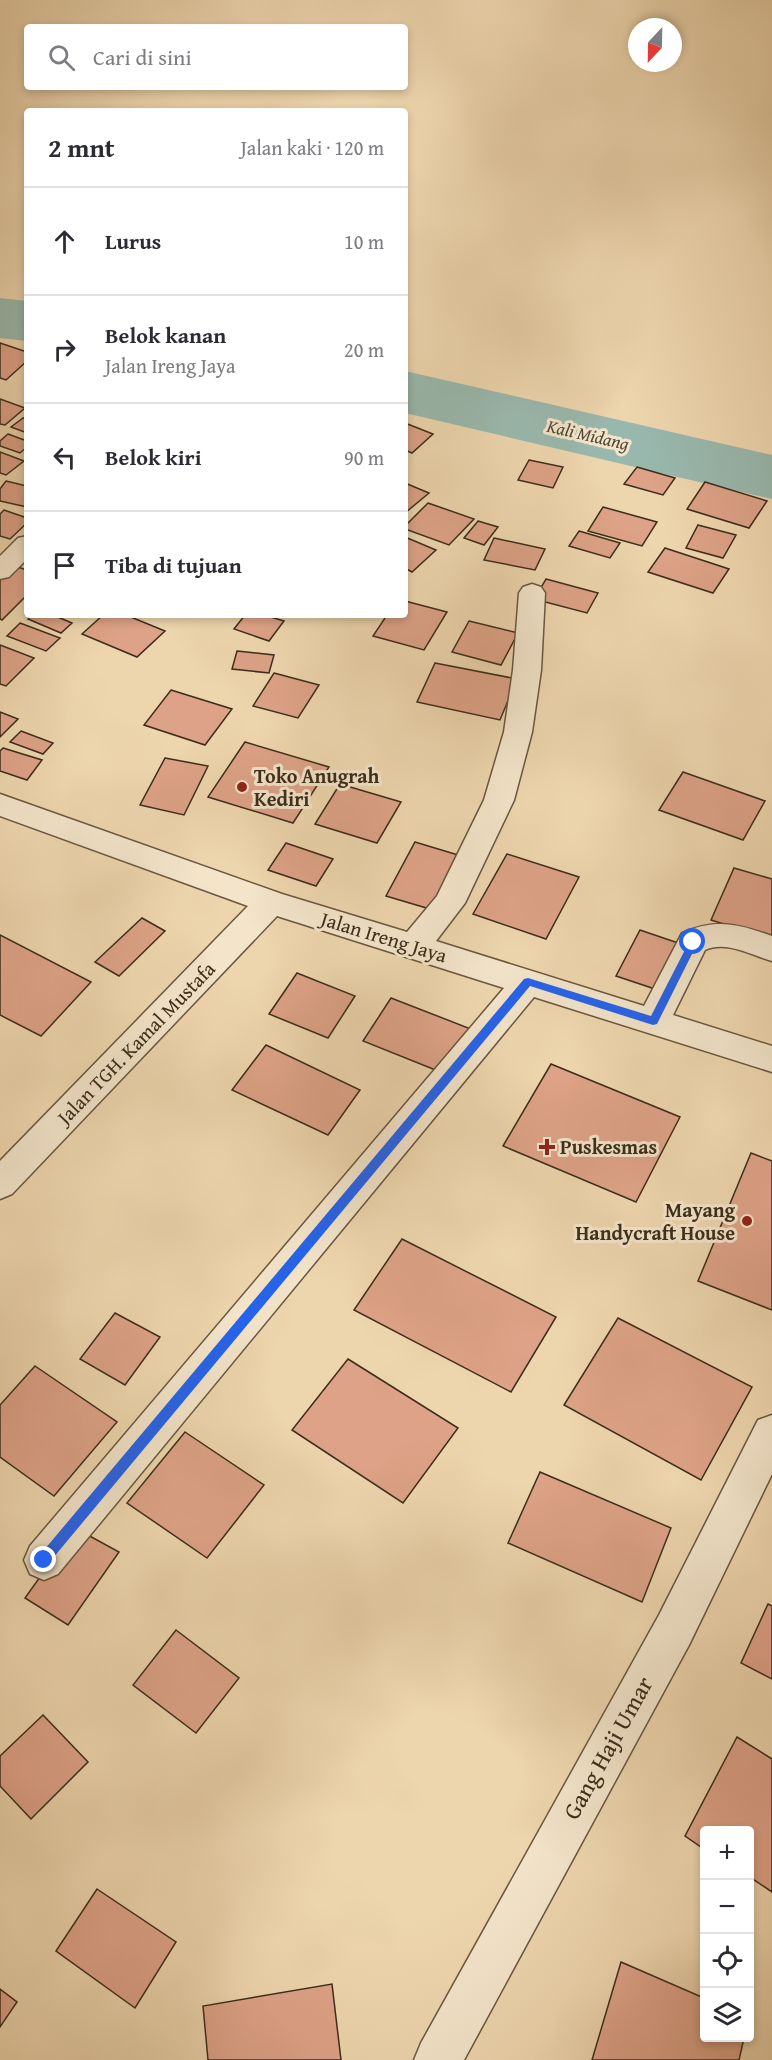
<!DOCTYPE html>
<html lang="id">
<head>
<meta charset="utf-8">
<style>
	body { margin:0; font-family:"Gentium Book Plus",serif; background:#f2f2f3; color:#2b2b33 }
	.controls { position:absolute; right:18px; bottom:18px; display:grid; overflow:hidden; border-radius:6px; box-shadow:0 3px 9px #0003 }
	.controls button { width:54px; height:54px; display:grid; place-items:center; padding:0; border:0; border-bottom:2px solid #e1e1e2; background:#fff; color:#2b2b33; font:30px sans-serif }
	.compass { position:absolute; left:628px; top:18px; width:54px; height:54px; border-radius:50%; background:#fff; box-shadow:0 3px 9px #0003; rotate:202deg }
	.stop { position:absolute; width:18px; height:18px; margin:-14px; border:4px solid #2563eb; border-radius:50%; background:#fff }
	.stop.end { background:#2563eb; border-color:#fff; box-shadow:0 2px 6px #0008 }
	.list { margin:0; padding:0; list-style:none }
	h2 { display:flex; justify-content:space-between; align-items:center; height:78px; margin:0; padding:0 24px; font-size:26px }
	h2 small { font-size:20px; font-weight:400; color:#7c7c81 }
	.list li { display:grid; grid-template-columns:39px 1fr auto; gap:18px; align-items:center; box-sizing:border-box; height:108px; padding:0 24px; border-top:2px solid #e1e1e2 }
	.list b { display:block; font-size:22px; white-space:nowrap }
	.list p { margin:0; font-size:20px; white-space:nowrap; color:#7c7c81 }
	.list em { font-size:20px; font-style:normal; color:#7c7c81 }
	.icon { flex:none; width:33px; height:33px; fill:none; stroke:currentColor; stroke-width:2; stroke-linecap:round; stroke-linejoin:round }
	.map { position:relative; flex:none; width:772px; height:2060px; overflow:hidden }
	.search { position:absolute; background:#fff; box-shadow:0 3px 9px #0003; left:24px; top:24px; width:384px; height:66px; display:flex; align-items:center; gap:15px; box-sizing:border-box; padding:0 21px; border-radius:6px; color:#7c7c81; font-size:22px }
	.panel { position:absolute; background:#fff; box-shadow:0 3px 9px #0003; left:24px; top:108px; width:384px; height:510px; border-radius:6px }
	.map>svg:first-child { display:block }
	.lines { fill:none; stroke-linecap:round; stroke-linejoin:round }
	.river { fill:#99b8ad; fill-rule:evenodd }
	.building { fill:#dda287; stroke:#3c2d1a; stroke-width:1.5 }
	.minor-casing { stroke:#68573f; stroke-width:3 }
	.minor { fill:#f3e4ca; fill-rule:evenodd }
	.route { fill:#2563eb }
	.poi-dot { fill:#8f2418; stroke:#f3e4ca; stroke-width:2 }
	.labels { text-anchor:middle; stroke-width:6; stroke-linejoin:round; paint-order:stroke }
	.far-water-label { font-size:18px; font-style:italic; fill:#4f4937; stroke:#f3e4ca }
	.poi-label { font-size:20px; font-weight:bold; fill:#3c2d1a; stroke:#f3e4ca; text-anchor:start }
	.street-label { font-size:20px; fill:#3c2d1a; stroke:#f3e4ca }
	.near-street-label { font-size:24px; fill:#3c2d1a; stroke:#f3e4ca }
</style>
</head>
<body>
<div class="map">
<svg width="772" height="2060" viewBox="0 0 772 2060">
	<rect width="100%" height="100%" fill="#edd5ad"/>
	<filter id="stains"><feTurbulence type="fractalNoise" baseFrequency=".00333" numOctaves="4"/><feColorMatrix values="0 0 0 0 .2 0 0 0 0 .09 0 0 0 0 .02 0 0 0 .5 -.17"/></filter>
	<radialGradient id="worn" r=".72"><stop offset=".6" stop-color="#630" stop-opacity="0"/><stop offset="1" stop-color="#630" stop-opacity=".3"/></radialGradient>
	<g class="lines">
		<g class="river">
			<polygon points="0,298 27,301 27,341 0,338"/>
			<polygon points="405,371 772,455 772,499 405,413"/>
		</g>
	</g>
	<g class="building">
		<polygon points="0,343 27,352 27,361 6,380 0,378"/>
		<polygon points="0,399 25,408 5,425 0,424"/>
		<polygon points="23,418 27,419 27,433 11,427"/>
		<polygon points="405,423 433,434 412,453 405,450"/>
		<polygon points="8,434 27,441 27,447 20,453 0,446 0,441"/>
		<polygon points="0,452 24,461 6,475 0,473"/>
		<polygon points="529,460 563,467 553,488 518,480"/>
		<polygon points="637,467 675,478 663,495 624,484"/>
		<polygon points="6,481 27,486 27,507 0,501 0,489"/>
		<polygon points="705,482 767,501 749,528 687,509"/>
		<polygon points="405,483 429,493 405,513"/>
		<polygon points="428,503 474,519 449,545 405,529 405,526"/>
		<polygon points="603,507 657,522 642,546 588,531"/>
		<polygon points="4,510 27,518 27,523 10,539 0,536 0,514"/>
		<polygon points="478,521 498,527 484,545 464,538"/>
		<polygon points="698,525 736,535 723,558 686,548"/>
		<polygon points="579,531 620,543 610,558 569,546"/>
		<polygon points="405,537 436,550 412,572 405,568"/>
		<polygon points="494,538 545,549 535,570 484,560"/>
		<polygon points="665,548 729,569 713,593 648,572"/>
		<polygon points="12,565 27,570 27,595 2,620 0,619 0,577"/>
		<polygon points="546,579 598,593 587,613 534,599"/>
		<polygon points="405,601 447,612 424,650 373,636 387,615 405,615"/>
		<polygon points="33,615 53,615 72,623 61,633 28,619"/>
		<polygon points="103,615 126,615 165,631 137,657 82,634"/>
		<polygon points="245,615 264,615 284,621 269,641 234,629"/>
		<polygon points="469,621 518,633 501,665 452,652"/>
		<polygon points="20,623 60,638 46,651 7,636"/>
		<polygon points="0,645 34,658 6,686 0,684"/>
		<polygon points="237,651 274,655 269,673 232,669"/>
		<polygon points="435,663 517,679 500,720 417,702"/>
		<polygon points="274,673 319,685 298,718 253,706"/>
		<polygon points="171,690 232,709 205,745 144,725"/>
		<polygon points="0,712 18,719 0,737"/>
		<polygon points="21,731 53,743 43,754 10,742"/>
		<polygon points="245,742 329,767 293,823 208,797"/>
		<polygon points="3,748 42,760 27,780 0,771 0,751"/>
		<polygon points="165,758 208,766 184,815 140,805"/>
		<polygon points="683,772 765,801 743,840 659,810"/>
		<polygon points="340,784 401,802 377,843 315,824"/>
		<polygon points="415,842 468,858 440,912 386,896"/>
		<polygon points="286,843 333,859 316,886 268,870"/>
		<polygon points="507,854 579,877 546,939 473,914"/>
		<polygon points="734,868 772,879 772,939 711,920"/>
		<polygon points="142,918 165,931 119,976 95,962"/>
		<polygon points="640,930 681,944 658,990 616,976"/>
		<polygon points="0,935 91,982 41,1036 0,1015"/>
		<polygon points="297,973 355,996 328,1038 269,1014"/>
		<polygon points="391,998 476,1031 448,1075 363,1041"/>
		<polygon points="266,1045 360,1090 328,1135 232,1090"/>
		<polygon points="551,1064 680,1117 636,1202 503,1146"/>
		<polygon points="751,1153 772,1161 772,1310 698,1281"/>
		<polygon points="402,1239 556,1317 511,1392 354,1310"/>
		<polygon points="115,1313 160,1337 125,1385 80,1359"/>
		<polygon points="618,1318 752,1387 701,1480 564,1405"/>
		<polygon points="348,1359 458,1428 403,1503 292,1430"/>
		<polygon points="35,1366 117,1422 54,1496 0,1457 0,1405"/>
		<polygon points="185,1432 264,1485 207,1558 127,1503"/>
		<polygon points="540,1472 671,1528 642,1602 508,1543"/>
		<polygon points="75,1528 119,1552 68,1625 25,1598"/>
		<polygon points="768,1604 772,1606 772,1679 741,1663"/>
		<polygon points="176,1630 239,1678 196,1733 133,1685"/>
		<polygon points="43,1715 88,1762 31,1819 0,1786 0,1756"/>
		<polygon points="737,1737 772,1759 772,1892 750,1877 750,1830 704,1830 704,1849 685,1836"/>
		<polygon points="97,1889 176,1942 135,2008 56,1951"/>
		<polygon points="621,1962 704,1998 704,2038 744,2038 739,2060 592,2060"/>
		<polygon points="332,1984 341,2060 208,2060 203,2006"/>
		<polygon points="0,1989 17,2002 0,2027"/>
	</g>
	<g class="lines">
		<defs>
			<g id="minor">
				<polygon points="27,536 27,559 9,577 0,579 0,556 18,538"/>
				<path d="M 532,584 L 541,587 L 545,593 L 541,670 L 532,732 L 514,800 L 465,903 L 436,941 L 644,1006 L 682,933 C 716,918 738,924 772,936 L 772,961 C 751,955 726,940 705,950 L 673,1015 L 772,1046 L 772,1072 L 534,997 L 58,1574 L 44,1580 L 30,1574 L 24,1560 L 30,1546 L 504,988 L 277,916 L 12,1194 L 0,1199 L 0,1161 L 248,906 L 0,816 L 0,794 L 282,894 L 407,932 L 437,896 L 484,800 L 504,732 L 513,670 L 519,593 L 523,587 Z"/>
				<polygon points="772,1415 772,1474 689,1645 464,2060 414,2060 421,2043 659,1615 758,1420"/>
			</g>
		</defs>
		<use href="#minor" class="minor-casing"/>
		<use href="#minor" class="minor"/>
	</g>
	<polygon class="route" points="693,938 698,942 657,1024 653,1025 530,986 48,1564 39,1564 39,1556 524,979 528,978 651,1016 689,942"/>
	<g class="poi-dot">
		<circle cx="242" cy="787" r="6"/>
		<path d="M544 1138h6v6h6v6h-6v6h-6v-6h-6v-6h6z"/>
		<circle cx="747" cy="1221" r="6"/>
	</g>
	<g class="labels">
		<g class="far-water-label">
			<text transform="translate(588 435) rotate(13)" y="6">Kali Midang</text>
		</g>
		<g class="poi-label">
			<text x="254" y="783">Toko Anugrah<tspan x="254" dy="23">Kediri</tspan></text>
			<text x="560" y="1154">Puskesmas</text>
			<text x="735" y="1217" text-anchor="end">Mayang<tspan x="735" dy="23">Handycraft House</tspan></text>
		</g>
		<g class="street-label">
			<text transform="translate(384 937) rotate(17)" y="7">Jalan Ireng Jaya</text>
			<text transform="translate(136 1043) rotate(-46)" y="7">Jalan TGH. Kamal Mustafa</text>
		</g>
		<g class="near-street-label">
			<text transform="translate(608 1748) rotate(-61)" y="8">Gang Haji Umar</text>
		</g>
	</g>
	<rect width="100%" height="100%" filter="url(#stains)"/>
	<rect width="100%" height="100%" fill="url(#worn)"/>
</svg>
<div class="controls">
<button>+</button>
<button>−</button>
<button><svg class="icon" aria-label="locate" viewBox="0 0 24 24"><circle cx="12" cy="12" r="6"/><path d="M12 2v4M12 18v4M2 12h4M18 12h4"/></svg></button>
<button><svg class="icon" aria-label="layers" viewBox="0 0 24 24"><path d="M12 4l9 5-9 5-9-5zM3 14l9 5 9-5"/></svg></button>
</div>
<svg class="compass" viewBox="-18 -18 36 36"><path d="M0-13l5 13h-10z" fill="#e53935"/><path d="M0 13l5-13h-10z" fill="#7c7c81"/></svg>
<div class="stop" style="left:693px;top:942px"></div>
<div class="stop end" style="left:44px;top:1560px"></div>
<div class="search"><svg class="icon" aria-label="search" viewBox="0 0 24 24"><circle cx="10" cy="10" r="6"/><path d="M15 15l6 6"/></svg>Cari di sini</div>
<section class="panel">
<h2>2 mnt<small>Jalan kaki · 120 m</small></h2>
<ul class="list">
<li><svg class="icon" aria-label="ahead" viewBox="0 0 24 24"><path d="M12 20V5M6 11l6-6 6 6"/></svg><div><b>Lurus</b></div><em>10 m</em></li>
<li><svg class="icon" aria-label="right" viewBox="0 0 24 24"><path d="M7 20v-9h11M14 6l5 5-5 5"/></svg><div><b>Belok kanan</b><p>Jalan Ireng Jaya</p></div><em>20 m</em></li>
<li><svg class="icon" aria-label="left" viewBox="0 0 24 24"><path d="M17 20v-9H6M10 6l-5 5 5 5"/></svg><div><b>Belok kiri</b></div><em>90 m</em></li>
<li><svg class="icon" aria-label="arrive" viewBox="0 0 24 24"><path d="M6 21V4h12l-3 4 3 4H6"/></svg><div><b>Tiba di tujuan</b></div></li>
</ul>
</section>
</div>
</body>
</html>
